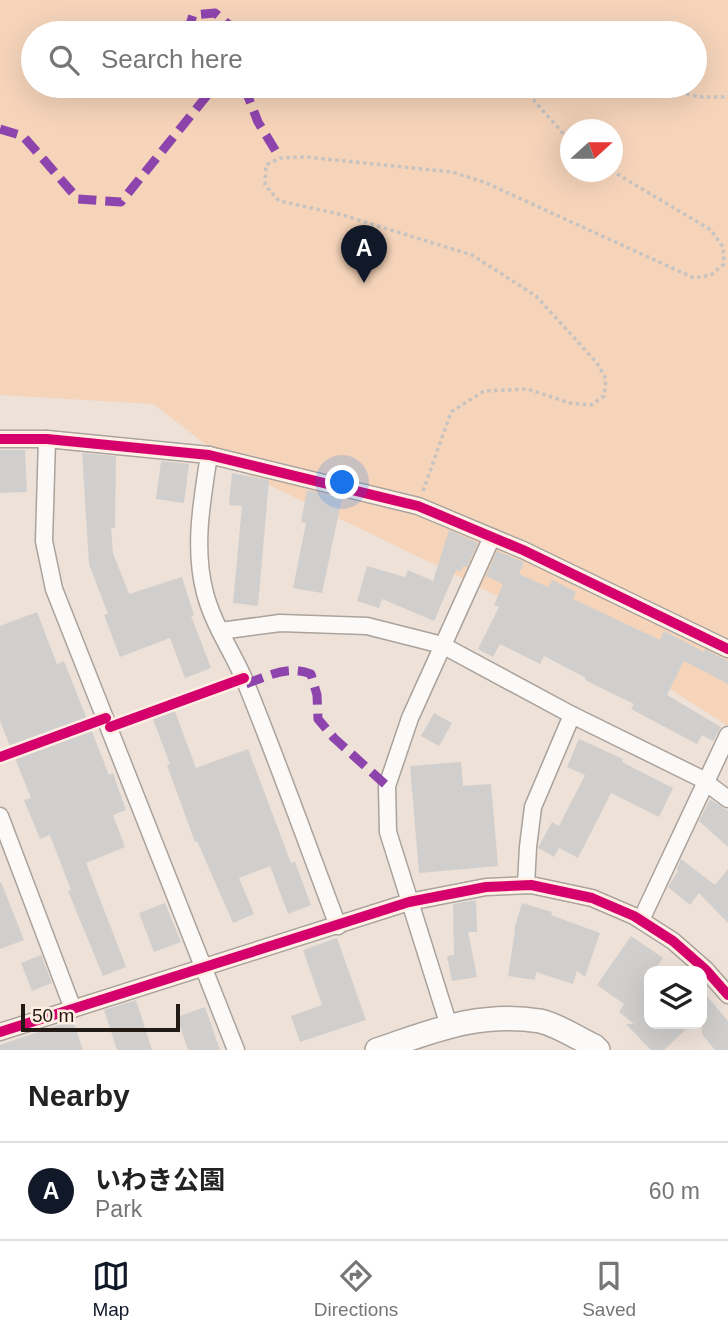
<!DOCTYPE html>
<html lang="en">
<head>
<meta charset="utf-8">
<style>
	body { margin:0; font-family:Helvetica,"Noto Sans JP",sans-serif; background:#f6f6f6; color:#222 }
	.controls { position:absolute; right:21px; bottom:21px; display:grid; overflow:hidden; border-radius:14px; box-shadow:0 7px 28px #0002 }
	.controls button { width:63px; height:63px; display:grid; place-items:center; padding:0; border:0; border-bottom:2px solid #e0e0e0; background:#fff; color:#222; font:35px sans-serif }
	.compass { position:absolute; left:560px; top:119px; width:63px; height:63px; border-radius:50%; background:#fff; box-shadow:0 7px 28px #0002; rotate:69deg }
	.scale { position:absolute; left:21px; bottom:18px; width:159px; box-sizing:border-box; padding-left:7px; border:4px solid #221b15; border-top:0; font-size:19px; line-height:24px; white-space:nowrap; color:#221b15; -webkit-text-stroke:5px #ffeee1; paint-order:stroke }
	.you { position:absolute; left:343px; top:483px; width:24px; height:24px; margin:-18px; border:5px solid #fff; border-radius:50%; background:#1a73e8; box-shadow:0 0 0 10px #1a73e833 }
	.badge { display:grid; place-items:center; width:46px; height:46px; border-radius:50%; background:#111827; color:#fff; font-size:23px; font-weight:700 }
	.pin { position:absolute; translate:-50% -58px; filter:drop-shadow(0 2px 4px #0008) }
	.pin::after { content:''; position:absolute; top:37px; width:24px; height:21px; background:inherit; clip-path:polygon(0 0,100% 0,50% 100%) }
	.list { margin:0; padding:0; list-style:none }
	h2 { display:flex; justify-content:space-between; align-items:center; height:91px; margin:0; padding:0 28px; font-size:30px }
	h2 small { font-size:23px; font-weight:400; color:#767676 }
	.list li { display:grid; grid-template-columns:46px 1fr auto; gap:21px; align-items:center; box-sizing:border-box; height:98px; padding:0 28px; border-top:2px solid #e0e0e0 }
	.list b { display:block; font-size:26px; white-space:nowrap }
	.list p { margin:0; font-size:23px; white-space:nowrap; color:#767676 }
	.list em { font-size:23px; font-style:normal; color:#767676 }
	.icon { flex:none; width:38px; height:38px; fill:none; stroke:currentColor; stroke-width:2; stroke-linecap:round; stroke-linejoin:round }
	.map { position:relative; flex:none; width:728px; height:1050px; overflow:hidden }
	.search { position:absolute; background:#fff; box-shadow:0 7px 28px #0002; left:21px; right:21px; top:21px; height:77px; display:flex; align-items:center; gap:18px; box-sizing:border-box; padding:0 24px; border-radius:38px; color:#767676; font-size:26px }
	.sheet { height:189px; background:#fff }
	nav { display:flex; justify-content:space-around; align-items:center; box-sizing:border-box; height:98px; border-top:2px solid #e0e0e0; background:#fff; font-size:19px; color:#767676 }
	nav a { display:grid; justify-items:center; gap:4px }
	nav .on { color:#111827 }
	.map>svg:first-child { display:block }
	.green { fill:#f5d4ba; fill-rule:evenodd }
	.building { fill:#d1cfcd }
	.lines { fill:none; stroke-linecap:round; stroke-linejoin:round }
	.street-casing { stroke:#aaa29b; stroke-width:19 }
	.secondary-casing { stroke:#aaa29b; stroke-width:26 }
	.path { stroke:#c7c3c1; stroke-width:3.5; stroke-dasharray:3.5 3.5; stroke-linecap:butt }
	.street { stroke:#fcfaf9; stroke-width:16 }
	.secondary { stroke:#fcfaf9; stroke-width:23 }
	.quiet { stroke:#8e44ad; stroke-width:9; stroke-dasharray:18 9; stroke-linecap:butt }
	.cycleway-casing { stroke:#ffeee1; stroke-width:15 }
	.cycleway { stroke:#d6006c; stroke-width:10 }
</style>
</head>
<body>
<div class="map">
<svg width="728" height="1050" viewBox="0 0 728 1050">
	<rect width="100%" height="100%" fill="#ede1d8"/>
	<path class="green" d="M 0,0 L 728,0 L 728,726 L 631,664 L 442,568 L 240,471 L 153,404 L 0,395 ZM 33,33 L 695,33 L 695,86 L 33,86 ZM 570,130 L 612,130 L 612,172 L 570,172 Z"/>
	<g class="building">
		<polygon points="0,450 25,450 27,492 0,493"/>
		<polygon points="82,453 116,456 115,528 111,528 113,553 129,594 182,577 194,615 191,616 211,668 185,678 170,638 120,657 104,615 108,614 89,564"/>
		<polygon points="161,461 189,464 184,503 156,499"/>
		<polygon points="232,473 269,480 258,606 233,603 242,506 229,505"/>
		<polygon points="307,490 342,498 322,593 293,588 306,523 301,522"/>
		<polygon points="449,530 478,543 467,567 463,566 462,571 456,570 434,621 382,599 379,608 357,601 367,566 405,577 408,570 433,581"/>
		<polygon points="497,551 524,562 519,574 548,587 553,580 576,592 573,599 660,640 664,631 704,652 705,649 728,661 728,684 684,661 667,695 721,727 713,741 702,735 697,744 631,709 634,704 585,680 586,678 544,656 540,664 500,644 493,657 478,649 499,607 494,605 503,584 486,576"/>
		<polygon points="37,612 57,664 64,661 109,775 113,773 126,810 113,815 125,847 86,863 126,967 103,976 68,891 71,890 50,835 40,839 24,800 31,798 0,721 0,626"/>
		<polygon points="174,709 196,768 248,749 291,863 295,862 311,905 288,914 270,866 239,878 254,914 233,923 197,841 195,842 167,765 170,764 152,717"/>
		<polygon points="434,713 452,723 439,746 421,736"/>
		<polygon points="579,739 623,759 622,762 673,788 659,817 611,793 578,858 559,848 554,857 538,848 552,822 559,826 585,775 567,767"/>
		<polygon points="461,762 463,786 491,784 498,866 419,873 410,766"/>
		<polygon points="710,799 728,811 728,847 699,821"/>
		<polygon points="681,859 715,885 728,869 728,923 699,893 690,905 668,887 678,871 677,869"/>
		<polygon points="1,882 24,940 0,949 0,883"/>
		<polygon points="476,900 477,932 468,932 477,977 452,981 447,956 454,955 453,904"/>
		<polygon points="165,903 181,942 154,952 139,913"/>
		<polygon points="522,903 552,912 551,915 600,933 585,977 577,971 573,984 536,972 535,980 508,976 515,931 514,930"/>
		<polygon points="631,936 663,958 654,971 649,971 649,1024 691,1024 664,1050 651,1050 626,1024 634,1024 619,1012 624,1004 597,985"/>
		<polygon points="337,938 366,1020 300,1042 291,1016 322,1005 303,950"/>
		<polygon points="41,955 52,983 32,991 21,963"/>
		<polygon points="702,990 728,1021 728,1050 715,1050 702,1034"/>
		<polygon points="136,1000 152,1050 117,1050 104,1010"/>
		<polygon points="205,1007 220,1050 188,1050 177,1017"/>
		<polygon points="73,1020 83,1050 0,1050 0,1045"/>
	</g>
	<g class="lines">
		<defs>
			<g id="street">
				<polyline points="0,439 47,439 209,455 418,506 523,550 728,649"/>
				<polyline points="47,439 44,541 54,589 236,1050"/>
				<path d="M 209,455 C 202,500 193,548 205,593 C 213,624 232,651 245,681 C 278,762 307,844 338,926"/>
				<polyline points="220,631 280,623 367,626 442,645 572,715 700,778 728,799"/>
				<polyline points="0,816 73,1009"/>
				<polyline points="526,885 528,847 533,807 572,715"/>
				<polyline points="641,920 728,735"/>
				<polyline points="449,1026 388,832 387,786 410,718 492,537"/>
				<polyline points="0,1032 409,902 486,887 531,885 592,898 634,916 673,941 706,970 728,995"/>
			</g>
			<path id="secondary" d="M 377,1050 C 433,1031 480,1011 540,1021 C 558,1025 577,1038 594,1046 L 598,1050"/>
		</defs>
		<use href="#street" class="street-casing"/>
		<use href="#secondary" class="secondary-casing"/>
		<g class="path">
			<polyline points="529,86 535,102 570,141"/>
			<polyline points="645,86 701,97 728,97"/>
			<polyline points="423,491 451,412 484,391 527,389 570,403 591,405 604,396 606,379 597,363 536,296 472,255 339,214 279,201 265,185 266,165 280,158 306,157 452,172 484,182 694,278 711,275 724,264 723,247 711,230 612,171"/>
		</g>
		<use href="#street" class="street"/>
		<use href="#secondary" class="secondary"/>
		<g class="quiet">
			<polyline points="187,33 193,15 215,13 228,24 230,33"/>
			<polyline points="244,86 258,122 280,158"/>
			<polyline points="0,129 23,136 78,199 121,202 213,88 212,86"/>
			<path d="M 246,684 C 267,676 288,665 311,674 L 317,695 L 318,719 L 334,738 L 387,786"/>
		</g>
		<defs>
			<g id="cycleway">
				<polyline points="0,439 47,439 209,455 418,506 523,550 728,649"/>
				<polyline points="110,727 244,678"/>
				<polyline points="0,757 106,718"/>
				<polyline points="0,1032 409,902 486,887 531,885 592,898 634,916 673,941 706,970 728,995"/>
			</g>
		</defs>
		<use href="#cycleway" class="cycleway-casing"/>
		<use href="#cycleway" class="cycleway"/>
	</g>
</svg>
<div class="controls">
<button><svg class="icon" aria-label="layers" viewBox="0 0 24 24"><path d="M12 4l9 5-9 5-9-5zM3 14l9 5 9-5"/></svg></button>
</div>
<svg class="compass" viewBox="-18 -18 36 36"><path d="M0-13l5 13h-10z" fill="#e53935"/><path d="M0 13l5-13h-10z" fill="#767676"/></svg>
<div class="scale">50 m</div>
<div class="you"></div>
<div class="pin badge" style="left:364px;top:283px">A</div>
<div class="search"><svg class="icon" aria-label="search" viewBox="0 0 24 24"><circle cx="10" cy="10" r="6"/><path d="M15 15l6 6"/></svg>Search here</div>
</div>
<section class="sheet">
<h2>Nearby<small></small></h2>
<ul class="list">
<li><span class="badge">A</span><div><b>いわき公園</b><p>Park</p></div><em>60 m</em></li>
</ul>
</section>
<nav>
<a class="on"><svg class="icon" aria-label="map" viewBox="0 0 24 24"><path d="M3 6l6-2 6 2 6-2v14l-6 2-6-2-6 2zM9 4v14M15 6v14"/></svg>Map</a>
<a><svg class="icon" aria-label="directions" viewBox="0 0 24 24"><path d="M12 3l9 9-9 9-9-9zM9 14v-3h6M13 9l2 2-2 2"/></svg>Directions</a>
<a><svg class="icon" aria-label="saved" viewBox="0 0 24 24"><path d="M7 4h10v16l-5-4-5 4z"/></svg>Saved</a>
</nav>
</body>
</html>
